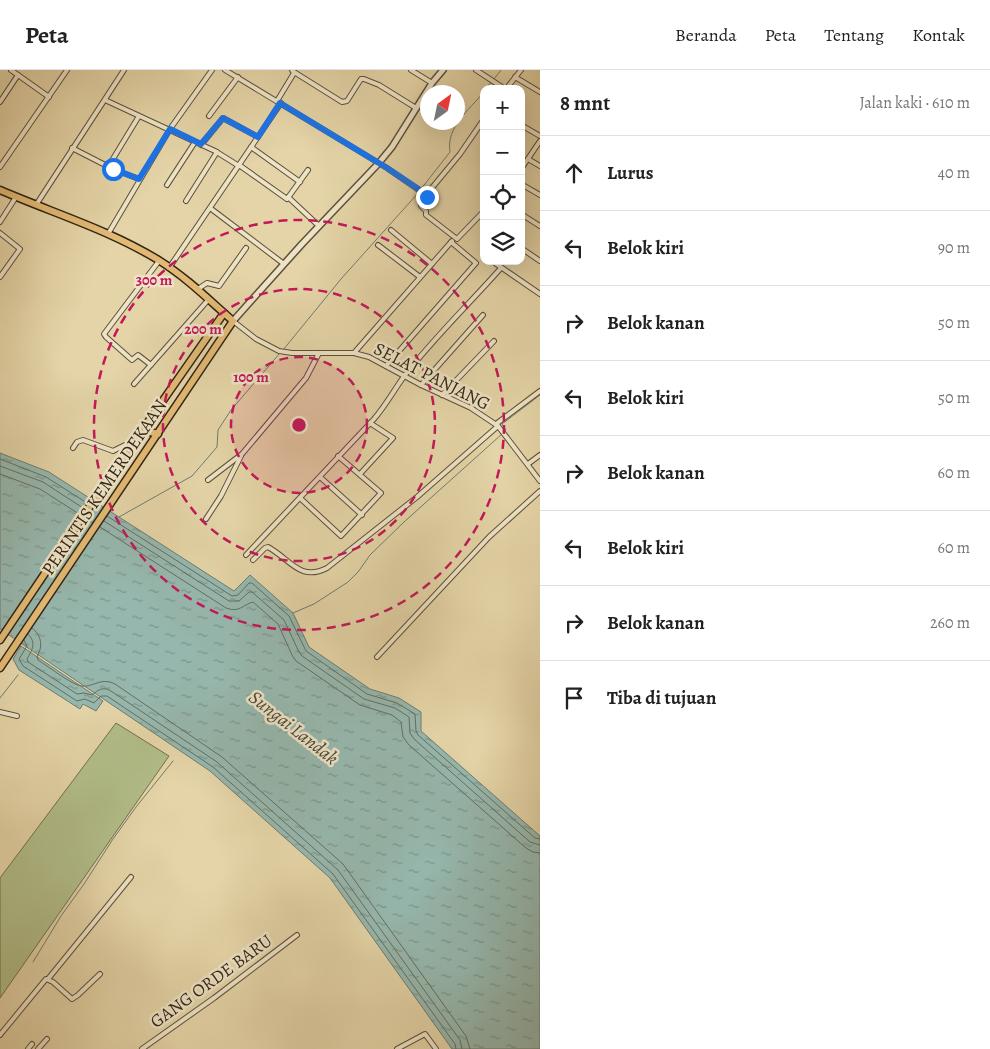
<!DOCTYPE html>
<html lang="id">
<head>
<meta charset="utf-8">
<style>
	body { margin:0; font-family:Alegreya,serif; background:#f2f2f2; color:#222 }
	.controls { position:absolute; right:15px; top:15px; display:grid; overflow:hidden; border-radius:10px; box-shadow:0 5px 20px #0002 }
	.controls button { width:45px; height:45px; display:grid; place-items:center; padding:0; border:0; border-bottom:1px solid #e0e0e0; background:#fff; color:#222; font:25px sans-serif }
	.compass { position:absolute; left:420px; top:15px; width:45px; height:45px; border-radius:50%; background:#fff; box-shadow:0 5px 20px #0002; rotate:33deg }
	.stop { position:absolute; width:15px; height:15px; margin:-11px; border:4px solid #1a73e8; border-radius:50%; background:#fff }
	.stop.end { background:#1a73e8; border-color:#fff; box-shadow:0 1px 5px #0008 }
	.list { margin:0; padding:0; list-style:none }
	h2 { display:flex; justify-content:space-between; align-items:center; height:65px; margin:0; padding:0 20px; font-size:21px }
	h2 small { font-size:16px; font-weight:400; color:#767676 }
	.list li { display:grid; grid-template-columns:32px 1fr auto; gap:15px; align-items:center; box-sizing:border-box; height:75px; padding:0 20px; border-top:1px solid #e0e0e0 }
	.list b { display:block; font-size:19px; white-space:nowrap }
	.list em { font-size:16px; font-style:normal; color:#767676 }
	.icon { flex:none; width:28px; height:28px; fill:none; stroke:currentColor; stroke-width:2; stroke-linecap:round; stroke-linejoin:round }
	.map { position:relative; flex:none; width:540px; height:979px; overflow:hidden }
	header { display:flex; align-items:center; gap:30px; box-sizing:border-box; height:70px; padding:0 25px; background:#fff; border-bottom:1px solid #e0e0e0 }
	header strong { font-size:24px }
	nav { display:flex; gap:28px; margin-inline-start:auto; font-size:18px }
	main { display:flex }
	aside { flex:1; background:#fff }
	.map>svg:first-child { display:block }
	.grass { fill:#b1bd89; stroke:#71704f }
	.water { fill:url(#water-ripples); stroke:#6e7c70 }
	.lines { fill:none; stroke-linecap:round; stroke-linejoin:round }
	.shore { stroke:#646e61; stroke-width:1 }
	.stream { stroke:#6e7c70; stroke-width:1 }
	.minor-casing { stroke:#5e503a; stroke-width:6 }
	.tertiary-casing { stroke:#5e503a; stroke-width:8 }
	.trunk-casing { stroke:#312415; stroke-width:9 }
	.minor { stroke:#ede3c6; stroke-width:4 }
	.tertiary { stroke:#ede3c6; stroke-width:5 }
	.trunk { stroke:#e2ba74; stroke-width:6 }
	.route { stroke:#1a73e8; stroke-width:6 }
	.ring { fill:none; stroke:#c2185b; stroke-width:2.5; stroke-dasharray:9 6 }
	.labels { text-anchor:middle; stroke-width:5; stroke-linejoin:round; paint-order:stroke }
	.street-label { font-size:18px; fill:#312415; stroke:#ede3c6 }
	.water-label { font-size:19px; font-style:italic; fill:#4a493b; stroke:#ede3c6 }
	.centre { fill:#c2185b; stroke:#ede3c6; stroke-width:2.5 }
	.ring-label { font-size:15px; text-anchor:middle; font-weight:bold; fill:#c2185b; stroke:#ede3c6; stroke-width:5; stroke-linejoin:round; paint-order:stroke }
</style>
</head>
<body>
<header>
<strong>Peta</strong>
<nav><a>Beranda</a><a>Peta</a><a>Tentang</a><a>Kontak</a></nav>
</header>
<main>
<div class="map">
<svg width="540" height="979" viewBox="0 0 540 979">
	<defs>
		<pattern id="water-ripples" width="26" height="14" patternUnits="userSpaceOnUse" patternTransform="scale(1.25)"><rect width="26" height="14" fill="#96b7ad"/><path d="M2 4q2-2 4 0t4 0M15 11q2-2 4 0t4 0" fill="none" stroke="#7b958c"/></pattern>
	</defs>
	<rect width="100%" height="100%" fill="#e4d4a7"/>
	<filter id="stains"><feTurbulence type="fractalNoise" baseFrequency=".004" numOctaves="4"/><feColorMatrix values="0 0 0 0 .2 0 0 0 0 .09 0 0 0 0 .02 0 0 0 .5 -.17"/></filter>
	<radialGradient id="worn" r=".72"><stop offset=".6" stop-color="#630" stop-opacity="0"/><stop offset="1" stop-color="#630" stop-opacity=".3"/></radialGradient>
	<polygon class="grass" points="116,653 169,686 0,928 0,808"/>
	<g class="water">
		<polygon points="0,383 49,402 234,521 250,505 293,543 309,577 370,619 399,628 421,642 421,661 540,766 540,979 452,979 330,808 210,701 0,559"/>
		<polygon points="21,576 103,631 96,641 83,634 80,639 19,600 13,589"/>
	</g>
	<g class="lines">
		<g class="shore">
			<polyline points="0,389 46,407 87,433"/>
			<polyline points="0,396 43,412 83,438"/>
			<polyline points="0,404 40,419 79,444"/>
			<polyline points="107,446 232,526 238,525 249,513 252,513 289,546 306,581 367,624 397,633 415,644 416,661 418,665 535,768 540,769"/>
			<polyline points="104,451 229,531 239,531 249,522 252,522 284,550 299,582 302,586 364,629 395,638 409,647 410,663 414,669 530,772 540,775"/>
			<path d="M 100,457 L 226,538 C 240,543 242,535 253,532 L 278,554 L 292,585 L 296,591 L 360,635 L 392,645 L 401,652 L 403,667 L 409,675 L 526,778 L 533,782 L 540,783"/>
			<path d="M 32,558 C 42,566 43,576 37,587 L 38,590 C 46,595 70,613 78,615 C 92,620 99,606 115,614 L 222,687 L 343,794 L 466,966 L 470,979"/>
			<path d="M 28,564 C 37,573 32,580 27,589 L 28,592 L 77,624 L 84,623 L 92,625 C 98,620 103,616 111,621 L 217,692 L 338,800 L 460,970 L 462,979"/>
			<polyline points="24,570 27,576 19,589 23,596 77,631 85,629 94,633 101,626 107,626 213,697 333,804 455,974 456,979"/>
		</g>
		<g class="stream">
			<polyline points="494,9 501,0"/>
			<polyline points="486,19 491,12"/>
			<path d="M 421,119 L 450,82 C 446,57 469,40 484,22"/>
			<polyline points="283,280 341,209 419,122"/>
			<polyline points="505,361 506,360 502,354 540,325"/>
			<polyline points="119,447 192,406 217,377 218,360 231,340 280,283"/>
			<polyline points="293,543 314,534 348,512 358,502 370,485 404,452 502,364"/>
			<polyline points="0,628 18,605"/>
			<polyline points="33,892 61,846 84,814 113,769 136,737 173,691"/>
		</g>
		<defs>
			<g id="minor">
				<polyline points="11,0 49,27"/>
				<polyline points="225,0 387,98 426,125"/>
				<polyline points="411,0 432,13"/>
				<polyline points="476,0 505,19"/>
				<polyline points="294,2 342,32 347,31 361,9 364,9 379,15 416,38"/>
				<polyline points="515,7 540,22"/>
				<polyline points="506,19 521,0"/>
				<polyline points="105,30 215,81 239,96"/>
				<polyline points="277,31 294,3 292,0"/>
				<polyline points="0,32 18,5"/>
				<polyline points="209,46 238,7"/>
				<polyline points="484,49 460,84 426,125 427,127 421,136 426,141 426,145 457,169 484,141"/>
				<polyline points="521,55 540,66"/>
				<polyline points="201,75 223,48 258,67"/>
				<polyline points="251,77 300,112"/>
				<polyline points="72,78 113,99 139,109"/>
				<polyline points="528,89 540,96"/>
				<polyline points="239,95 287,129 308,100"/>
				<polyline points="0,97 67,0"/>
				<polyline points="108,97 139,46"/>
				<polyline points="521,99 540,71"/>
				<polyline points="521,114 540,125"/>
				<polyline points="167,115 195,72"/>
				<polyline points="288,127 319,156"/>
				<polyline points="186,131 217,82"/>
				<polyline points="36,135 124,0"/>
				<polyline points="210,138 284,194"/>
				<polyline points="521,144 540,156"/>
				<polyline points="0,152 16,127"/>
				<polyline points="391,160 432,194"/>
				<polyline points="0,163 20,179 0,207"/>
				<polyline points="108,164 170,59 212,0"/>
				<polyline points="378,175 420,207"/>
				<polyline points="521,178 540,191"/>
				<polyline points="492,191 540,224"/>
				<polyline points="169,198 281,33"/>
				<polyline points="198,219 207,213 219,216 246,178"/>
				<polyline points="233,251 256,269 279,281 292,283 354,283 369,287 421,315 471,338 498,356 540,411"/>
				<polyline points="354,283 452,171"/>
				<polyline points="151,295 138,285 132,290 106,267 104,264 159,191"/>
				<polyline points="386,296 476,193 451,172"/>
				<polyline points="134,314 209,229"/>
				<polyline points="421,315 483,245"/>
				<polyline points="442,325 494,271"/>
				<polyline points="496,354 540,321"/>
				<polyline points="73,378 77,372 83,370 113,381 125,375 131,376"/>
				<polyline points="528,394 540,385"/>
				<polyline points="360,404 393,368 370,353"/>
				<polyline points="320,407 362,445"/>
				<polyline points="208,410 242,384 306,308 319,283"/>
				<polyline points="300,428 341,466 381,423 338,386"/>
				<polyline points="206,449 221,426 241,386"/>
				<path d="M 246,485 L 374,349 C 386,335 394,320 405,305 C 435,267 469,234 501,198"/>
				<path d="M 253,490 L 265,478 L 268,477 C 290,489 300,512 327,498 L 417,427 L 498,356"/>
				<polyline points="377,587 489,467 540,421"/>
				<polyline points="0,642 17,646"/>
				<polyline points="48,909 131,807"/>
				<polyline points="0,965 46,909 53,912 72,929 78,925 100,904"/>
				<polyline points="28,979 32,974"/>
				<polyline points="38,979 47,969"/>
				<polyline points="142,979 214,928 297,865"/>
				<polyline points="397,979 425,964 436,979"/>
			</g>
			<polyline id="tertiary" points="233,251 302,174 378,94 392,77 432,13 443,0"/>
			<g id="trunk">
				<path d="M 0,120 C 53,143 110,160 160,191 C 187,208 209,230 233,251 L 0,598"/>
				<polyline points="142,360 158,364"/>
				<polyline points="0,570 111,405 224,243"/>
			</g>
		</defs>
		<use href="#minor" class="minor-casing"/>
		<use href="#tertiary" class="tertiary-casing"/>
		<use href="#trunk" class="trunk-casing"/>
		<use href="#minor" class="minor"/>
		<use href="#tertiary" class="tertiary"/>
		<use href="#trunk" class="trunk"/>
	</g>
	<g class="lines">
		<polyline class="route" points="113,99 139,109 170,59 201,74 223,48 258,67 280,33 387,98 417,118 427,127"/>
	</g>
	<circle cx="299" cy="355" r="68" fill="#c2185b" fill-opacity=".12"/>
	<g class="ring">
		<circle cx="299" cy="355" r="68"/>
		<circle cx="299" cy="355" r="136"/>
		<circle cx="299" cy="355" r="205"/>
	</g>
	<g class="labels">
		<g class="street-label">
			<text transform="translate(432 306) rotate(27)" y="6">SELAT PANJANG</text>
			<text transform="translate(104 417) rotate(-56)" y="6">PERINTIS KEMERDEKAAN</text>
			<text transform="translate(211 911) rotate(-36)" y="6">GANG ORDE BARU</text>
		</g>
		<g class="water-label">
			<text transform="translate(294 657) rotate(38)" y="7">Sungai Landak</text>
		</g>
	</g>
	<circle cx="299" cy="355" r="8" class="centre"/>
	<g class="ring-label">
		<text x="154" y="215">300 m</text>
		<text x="203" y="264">200 m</text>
		<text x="251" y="312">100 m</text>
	</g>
	<rect width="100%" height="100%" filter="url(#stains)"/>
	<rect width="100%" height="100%" fill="url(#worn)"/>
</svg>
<div class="controls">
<button>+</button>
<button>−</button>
<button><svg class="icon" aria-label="locate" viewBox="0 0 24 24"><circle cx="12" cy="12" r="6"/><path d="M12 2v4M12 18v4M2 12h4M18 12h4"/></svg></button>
<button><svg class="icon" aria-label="layers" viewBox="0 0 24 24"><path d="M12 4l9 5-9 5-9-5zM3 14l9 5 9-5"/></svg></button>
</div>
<svg class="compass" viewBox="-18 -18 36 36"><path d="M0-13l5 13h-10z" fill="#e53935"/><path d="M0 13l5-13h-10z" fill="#767676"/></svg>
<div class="stop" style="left:113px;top:99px"></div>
<div class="stop end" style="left:427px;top:127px"></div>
</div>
<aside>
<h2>8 mnt<small>Jalan kaki · 610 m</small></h2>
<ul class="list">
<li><svg class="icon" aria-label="ahead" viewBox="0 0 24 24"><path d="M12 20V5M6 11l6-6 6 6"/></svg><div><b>Lurus</b></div><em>40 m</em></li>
<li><svg class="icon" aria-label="left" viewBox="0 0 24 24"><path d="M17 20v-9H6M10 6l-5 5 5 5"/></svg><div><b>Belok kiri</b></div><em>90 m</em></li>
<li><svg class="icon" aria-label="right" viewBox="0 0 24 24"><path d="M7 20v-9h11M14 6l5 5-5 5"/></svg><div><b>Belok kanan</b></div><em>50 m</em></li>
<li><svg class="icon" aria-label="left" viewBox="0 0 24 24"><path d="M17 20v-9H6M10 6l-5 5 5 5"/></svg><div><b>Belok kiri</b></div><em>50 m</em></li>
<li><svg class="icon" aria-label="right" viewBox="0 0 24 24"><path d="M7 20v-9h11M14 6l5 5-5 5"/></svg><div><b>Belok kanan</b></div><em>60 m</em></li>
<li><svg class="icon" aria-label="left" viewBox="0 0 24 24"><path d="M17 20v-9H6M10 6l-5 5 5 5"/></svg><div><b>Belok kiri</b></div><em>60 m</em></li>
<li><svg class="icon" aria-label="right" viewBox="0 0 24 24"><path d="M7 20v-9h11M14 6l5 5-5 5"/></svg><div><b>Belok kanan</b></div><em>260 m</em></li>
<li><svg class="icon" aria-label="arrive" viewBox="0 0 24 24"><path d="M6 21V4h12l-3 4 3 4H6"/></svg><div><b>Tiba di tujuan</b></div></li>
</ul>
</aside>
</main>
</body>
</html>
